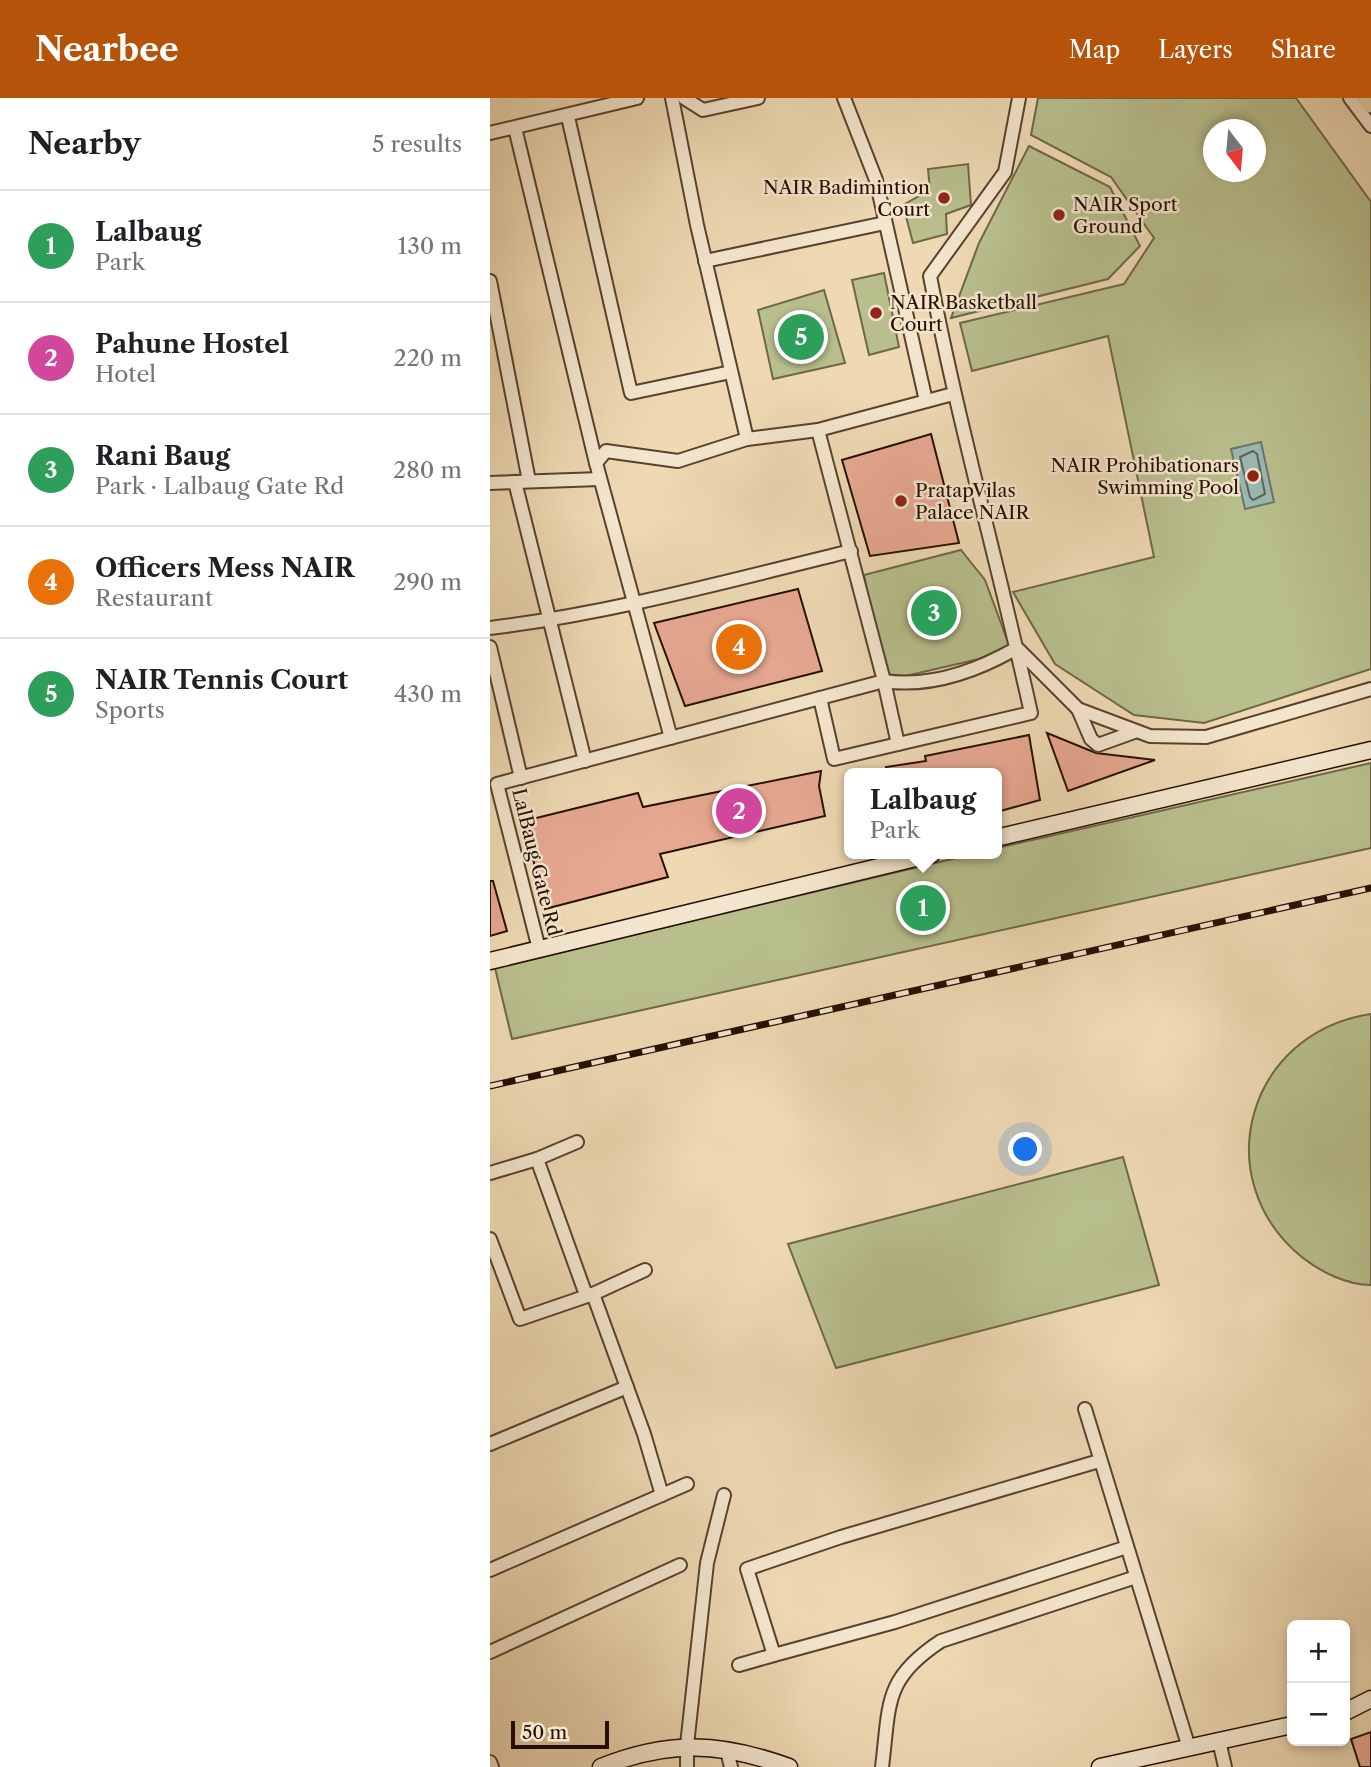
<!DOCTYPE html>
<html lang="en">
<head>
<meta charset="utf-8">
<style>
	body { margin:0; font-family:"Libre Caslon Text",serif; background:#f6f6f6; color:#202124 }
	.controls { position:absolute; right:21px; bottom:21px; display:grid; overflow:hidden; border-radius:10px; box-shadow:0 4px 10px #0003 }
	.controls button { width:63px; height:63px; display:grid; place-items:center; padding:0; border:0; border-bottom:2px solid #e0e0e0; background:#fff; color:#202124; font:35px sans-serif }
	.compass { position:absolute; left:713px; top:21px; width:63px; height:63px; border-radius:50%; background:#fff; box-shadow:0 4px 10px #0003; rotate:164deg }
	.scale { position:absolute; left:21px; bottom:18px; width:98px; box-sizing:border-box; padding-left:7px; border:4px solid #260f02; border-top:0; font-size:19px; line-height:24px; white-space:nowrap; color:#260f02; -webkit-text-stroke:5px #f4e6ce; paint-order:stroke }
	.you { position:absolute; left:536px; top:1052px; width:24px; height:24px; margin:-18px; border:5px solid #fff; border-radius:50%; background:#1a73e8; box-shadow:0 0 0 10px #1a73e833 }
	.badge { display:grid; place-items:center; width:46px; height:46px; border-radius:50%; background:#b45309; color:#fff; font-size:23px; font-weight:700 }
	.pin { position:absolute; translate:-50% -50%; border:4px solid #fff; box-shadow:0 2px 7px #0006 }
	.popup { position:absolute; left:354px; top:670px; width:158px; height:91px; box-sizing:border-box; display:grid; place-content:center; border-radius:10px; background:#fff; filter:drop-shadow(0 2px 5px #0005); font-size:23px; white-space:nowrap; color:#757577 }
	.popup b { font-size:26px; color:#202124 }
	.popup::after { content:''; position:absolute; left:50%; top:100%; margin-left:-14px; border:14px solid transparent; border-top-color:#fff }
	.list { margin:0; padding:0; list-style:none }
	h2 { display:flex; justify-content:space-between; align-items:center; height:91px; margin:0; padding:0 28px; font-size:30px }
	h2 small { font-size:23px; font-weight:400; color:#757577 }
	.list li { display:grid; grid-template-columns:46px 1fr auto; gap:21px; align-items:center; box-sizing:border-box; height:112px; padding:0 28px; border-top:2px solid #e0e0e0 }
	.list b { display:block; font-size:26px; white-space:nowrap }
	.list p { margin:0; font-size:23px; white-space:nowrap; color:#757577 }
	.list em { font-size:23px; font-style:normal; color:#757577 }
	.map { position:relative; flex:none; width:881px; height:1669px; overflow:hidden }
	header { display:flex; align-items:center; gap:42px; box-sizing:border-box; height:98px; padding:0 35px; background:#b45309; color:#fff }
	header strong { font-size:33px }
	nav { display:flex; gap:38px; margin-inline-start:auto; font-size:24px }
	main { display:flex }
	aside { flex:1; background:#fff }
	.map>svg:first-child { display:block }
	.green { fill:#b8bf8d; stroke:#6f6748; stroke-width:2; fill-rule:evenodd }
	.water { fill:#9ab9b2; stroke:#6c756c; stroke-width:2 }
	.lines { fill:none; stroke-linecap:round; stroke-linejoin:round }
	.shore { stroke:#60645a; stroke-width:2 }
	.building { fill:#e7a892; stroke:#260f02; stroke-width:2 }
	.street-casing { stroke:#58422e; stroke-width:16 }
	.secondary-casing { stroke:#260f02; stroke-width:19 }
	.highway-casing { stroke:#260f02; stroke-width:24 }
	.street { stroke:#f4e6ce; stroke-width:12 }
	.secondary { stroke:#f4e6ce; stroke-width:16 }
	.highway { stroke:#eed9b3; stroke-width:21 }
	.rail-casing { stroke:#260f02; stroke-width:7 }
	.rail { stroke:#f4e6ce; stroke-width:4.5; stroke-dasharray:13; stroke-linecap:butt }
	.poi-dot { fill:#8f2418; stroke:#f4e6ce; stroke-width:2.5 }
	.labels { text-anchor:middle; stroke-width:5; stroke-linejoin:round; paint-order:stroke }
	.poi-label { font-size:19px; fill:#260f02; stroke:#f4e6ce; text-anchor:start }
	.street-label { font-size:19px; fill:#260f02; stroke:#f4e6ce }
</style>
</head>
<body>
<header>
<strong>Nearbee</strong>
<nav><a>Map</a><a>Layers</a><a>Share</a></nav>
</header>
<main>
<aside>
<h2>Nearby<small>5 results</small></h2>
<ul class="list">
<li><span class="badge" style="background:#2e9e5b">1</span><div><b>Lalbaug</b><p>Park</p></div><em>130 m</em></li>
<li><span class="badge" style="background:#d1479c">2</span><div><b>Pahune Hostel</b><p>Hotel</p></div><em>220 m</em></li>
<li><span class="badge" style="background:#2e9e5b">3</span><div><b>Rani Baug</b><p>Park · Lalbaug Gate Rd</p></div><em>280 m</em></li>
<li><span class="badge" style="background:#e8710a">4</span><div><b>Officers Mess NAIR</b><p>Restaurant</p></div><em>290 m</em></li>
<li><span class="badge" style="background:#2e9e5b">5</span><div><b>NAIR Tennis Court</b><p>Sports</p></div><em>430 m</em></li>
</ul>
</aside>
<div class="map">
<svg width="881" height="1669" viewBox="0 0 881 1669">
	<rect width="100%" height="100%" fill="#eed9b3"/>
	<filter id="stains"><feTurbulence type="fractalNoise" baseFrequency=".00286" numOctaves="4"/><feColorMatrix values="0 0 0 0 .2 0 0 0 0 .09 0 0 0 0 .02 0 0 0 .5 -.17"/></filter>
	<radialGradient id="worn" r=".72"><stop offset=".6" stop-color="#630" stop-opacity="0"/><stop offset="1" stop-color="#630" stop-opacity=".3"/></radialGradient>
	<g class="green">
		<path d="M 548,0 L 806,0 L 881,104 L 881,571 L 714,625 L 644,617 L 565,566 L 523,494 L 664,459 L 618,238 L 482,273 L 470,225 L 634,186 L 664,140 L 621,79 L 541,37 ZM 724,32 L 766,32 L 766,74 L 724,74 Z"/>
		<polygon points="539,48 620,89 650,148 618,181 461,220 489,145"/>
		<polygon points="478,66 481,107 456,116 457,136 423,145 413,107 440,92 438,71"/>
		<polygon points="394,175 409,249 379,257 362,182"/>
		<polygon points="334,192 355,265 283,281 268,212"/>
		<polygon points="471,452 495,482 519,547 489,561 394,583 374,477"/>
		<polygon points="881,665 881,750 22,941 5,870 483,756 506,756 507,750"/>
		<path d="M 881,916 L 881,1187 C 857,1187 831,1174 813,1160 C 715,1081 758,934 881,916 Z"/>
		<polygon points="633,1059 669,1187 346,1270 298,1146"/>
	</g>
	<polygon class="water" points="771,344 784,404 755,411 741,351"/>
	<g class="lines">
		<polygon class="shore" points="763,353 767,356 775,396 763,402 760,399 750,359"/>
	</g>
	<g class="building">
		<polygon points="441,336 469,445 380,458 352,362"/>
		<polygon points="308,491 332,573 195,608 164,525"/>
		<polygon points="557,635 606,655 665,662 578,693"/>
		<polygon points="539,637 550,702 507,714 507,675 397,675 396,669 436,663 435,658"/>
		<polygon points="331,673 329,688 335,718 170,756 178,779 55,811 34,723 148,695 153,709"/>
		<polygon points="0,783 3,783 17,833 0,838"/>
		<polygon points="881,1634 881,1669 870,1669 861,1641"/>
	</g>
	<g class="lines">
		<defs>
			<g id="street">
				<polyline points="182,0 207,127 257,341"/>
				<polyline points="194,0 213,12 268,0"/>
				<polyline points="354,0 386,82 436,303"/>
				<polyline points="860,0 881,28"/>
				<polyline points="78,19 141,295 241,274"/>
				<polyline points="25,30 106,365"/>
				<polyline points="0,35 147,0"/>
				<polyline points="215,163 395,125"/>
				<polyline points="0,183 39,383"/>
				<polyline points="328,332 463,296"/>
				<polyline points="0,385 25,384"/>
				<path d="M 0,530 C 123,515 241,482 361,453"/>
				<polyline points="0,549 31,680"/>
				<path d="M 527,550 C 487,573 441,590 394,583 L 408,646 L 541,615 C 509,469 468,325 440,178 L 515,74 L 529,0"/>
				<polyline points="527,550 588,611 660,638 716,639 881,591"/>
				<polyline points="330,600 344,661 408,646"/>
				<polyline points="588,611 601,641 608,647 644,634"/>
				<polyline points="95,663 25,384 110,381"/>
				<polyline points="49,851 7,686 394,583 328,332 257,341 188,363 116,353 106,365 181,640"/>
				<polyline points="47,1061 96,1197"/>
				<polyline points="0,1075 47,1061 87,1044"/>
				<polyline points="0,1141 30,1221 103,1196 155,1172"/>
				<polyline points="103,1196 154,1336 172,1397"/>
				<polyline points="595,1311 699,1650"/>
				<polyline points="0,1346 137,1289"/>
				<polyline points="0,1472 197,1386"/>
				<polyline points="0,1554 190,1467"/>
				<polyline points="284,1557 405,1524 637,1449"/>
				<polyline points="249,1567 284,1557 257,1471 351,1439 609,1363"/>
				<polyline points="729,1643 735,1669"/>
				<polyline points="237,1653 241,1669"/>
				<polyline points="0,1664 2,1669"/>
				<polyline points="197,1669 197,1647 217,1465 234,1397"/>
				<path d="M 392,1669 C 400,1606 393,1581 451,1543 L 646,1479"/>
			</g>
			<g id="secondary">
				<polyline points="506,740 881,652"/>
				<polyline points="0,863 442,756"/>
				<polyline points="855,1614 881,1601"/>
				<path d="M 111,1669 C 179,1642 230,1644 299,1669"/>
				<polyline points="610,1669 802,1627"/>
			</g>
			<polyline id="highway" points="878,0 881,4"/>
		</defs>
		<use href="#street" class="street-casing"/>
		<use href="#secondary" class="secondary-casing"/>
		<use href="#highway" class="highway-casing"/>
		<use href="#street" class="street"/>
		<use href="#secondary" class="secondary"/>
		<use href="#highway" class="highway"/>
		<defs>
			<polyline id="rail" points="0,988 881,790"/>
		</defs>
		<use href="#rail" class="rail-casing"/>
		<use href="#rail" class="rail"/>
	</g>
	<g class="poi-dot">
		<circle cx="454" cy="100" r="7"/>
		<circle cx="569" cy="117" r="7"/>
		<circle cx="386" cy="215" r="7"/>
		<circle cx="763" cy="378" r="7"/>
		<circle cx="411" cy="403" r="7"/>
	</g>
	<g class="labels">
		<g class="poi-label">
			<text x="440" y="96" text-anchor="end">NAIR Badimintion<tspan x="440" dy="22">Court</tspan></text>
			<text x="583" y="113">NAIR Sport<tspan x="583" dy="22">Ground</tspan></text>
			<text x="400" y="211">NAIR Basketball<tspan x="400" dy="22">Court</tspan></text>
			<text x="749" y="374" text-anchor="end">NAIR Prohibationars<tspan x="749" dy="22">Swimming Pool</tspan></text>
			<text x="425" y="399">PratapVilas<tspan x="425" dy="22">Palace NAIR</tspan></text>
		</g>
		<g class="street-label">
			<text transform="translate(47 764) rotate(76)" y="7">LalBaug Gate Rd</text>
		</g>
	</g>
	<rect width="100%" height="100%" filter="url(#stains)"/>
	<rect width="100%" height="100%" fill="url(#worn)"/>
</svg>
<div class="controls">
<button>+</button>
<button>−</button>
</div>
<svg class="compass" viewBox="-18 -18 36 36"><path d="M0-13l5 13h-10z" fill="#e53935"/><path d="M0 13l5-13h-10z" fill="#757577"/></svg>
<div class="scale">50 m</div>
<div class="you"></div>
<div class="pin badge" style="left:433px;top:810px;background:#2e9e5b">1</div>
<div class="popup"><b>Lalbaug</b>Park</div>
<div class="pin badge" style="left:249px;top:713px;background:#d1479c">2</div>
<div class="pin badge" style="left:444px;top:515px;background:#2e9e5b">3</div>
<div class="pin badge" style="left:249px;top:549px;background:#e8710a">4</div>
<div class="pin badge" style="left:311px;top:239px;background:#2e9e5b">5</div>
</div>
</main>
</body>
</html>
